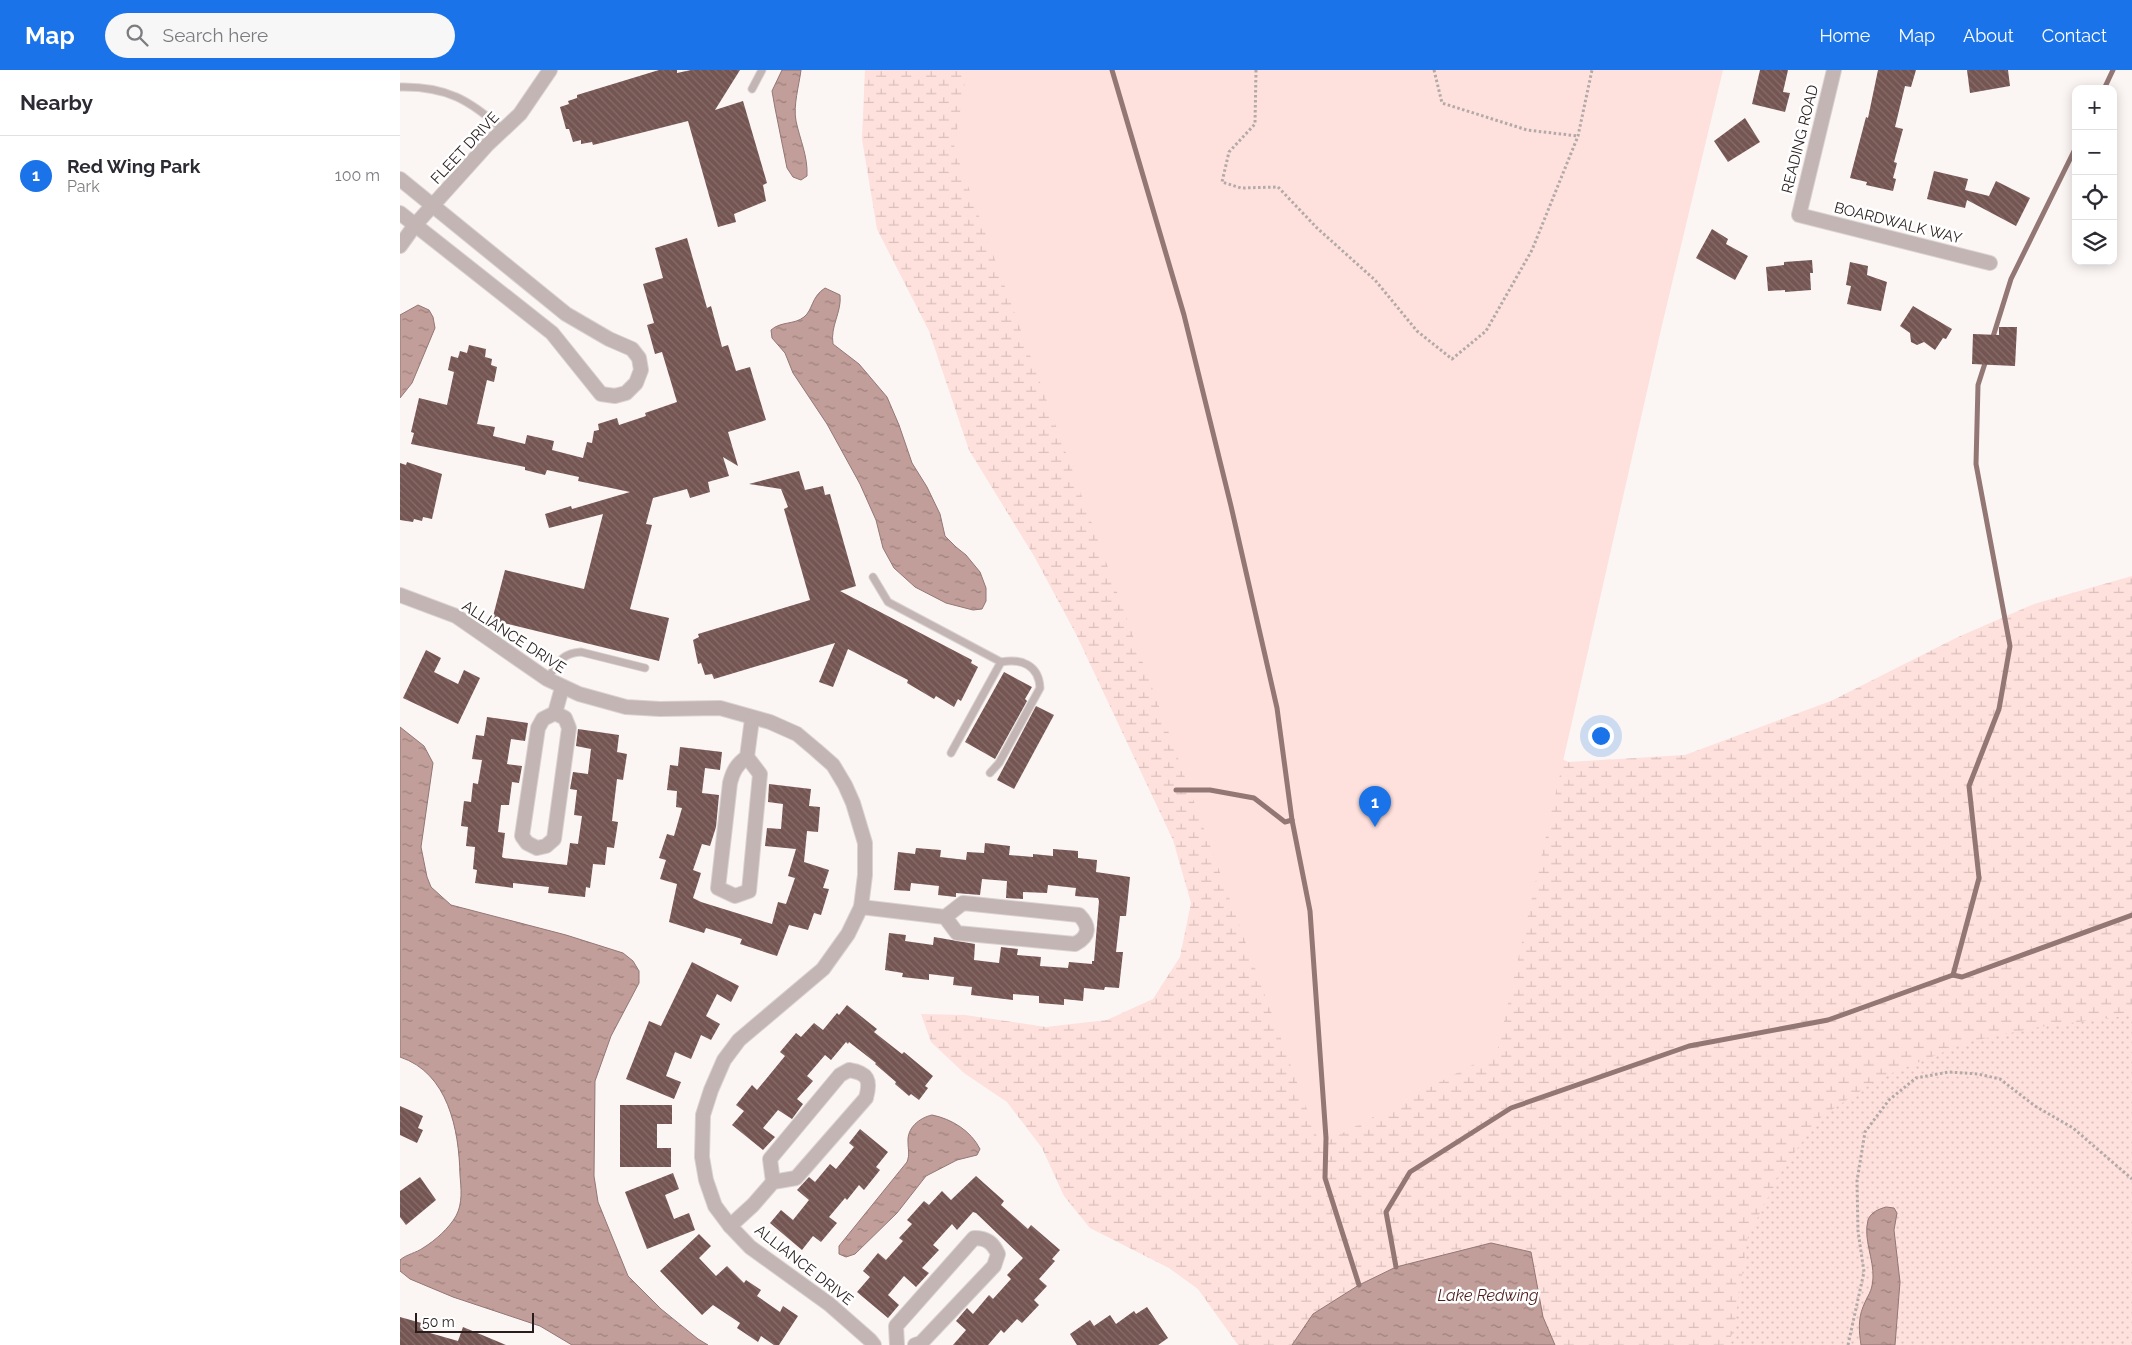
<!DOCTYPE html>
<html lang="en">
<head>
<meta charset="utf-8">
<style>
	body { margin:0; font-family:Raleway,sans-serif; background:#f7f7f7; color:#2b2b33 }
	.controls { position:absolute; right:15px; top:15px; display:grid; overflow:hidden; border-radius:10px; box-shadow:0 2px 12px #0003 }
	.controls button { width:45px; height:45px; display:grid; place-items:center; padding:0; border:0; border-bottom:1px solid #e1e1e2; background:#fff; color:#2b2b33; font:25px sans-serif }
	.scale { position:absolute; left:15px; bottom:12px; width:119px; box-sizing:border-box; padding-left:5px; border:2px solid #281d1c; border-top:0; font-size:14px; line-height:18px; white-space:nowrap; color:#281d1c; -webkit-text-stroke:4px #fff; paint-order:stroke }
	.you { position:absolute; left:1200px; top:665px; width:18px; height:18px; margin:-12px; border:4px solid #fff; border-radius:50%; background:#1a73e8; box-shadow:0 0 0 8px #1a73e833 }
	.badge { display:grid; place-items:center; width:32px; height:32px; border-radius:50%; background:#1a73e8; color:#fff; font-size:16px; font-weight:700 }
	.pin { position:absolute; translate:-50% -41px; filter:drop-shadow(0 1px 2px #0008) }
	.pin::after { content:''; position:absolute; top:26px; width:18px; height:15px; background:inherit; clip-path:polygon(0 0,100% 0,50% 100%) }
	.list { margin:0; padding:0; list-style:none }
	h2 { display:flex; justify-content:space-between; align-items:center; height:65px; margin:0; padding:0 20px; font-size:21px }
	h2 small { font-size:16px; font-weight:400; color:#7c7c81 }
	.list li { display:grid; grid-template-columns:32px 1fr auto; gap:15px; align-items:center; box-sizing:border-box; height:80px; padding:0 20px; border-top:1px solid #e1e1e2 }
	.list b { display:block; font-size:19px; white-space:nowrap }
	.list p { margin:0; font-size:16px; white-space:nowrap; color:#7c7c81 }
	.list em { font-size:16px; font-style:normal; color:#7c7c81 }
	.icon { flex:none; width:28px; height:28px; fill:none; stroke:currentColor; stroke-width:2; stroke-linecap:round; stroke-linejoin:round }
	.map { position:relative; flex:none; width:1732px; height:1275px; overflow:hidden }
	header { display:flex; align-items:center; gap:30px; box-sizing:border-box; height:70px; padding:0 25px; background:#1a73e8; color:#fff }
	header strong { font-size:24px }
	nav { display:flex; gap:28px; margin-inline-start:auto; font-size:18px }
	.search { width:350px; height:45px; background:#f7f7f7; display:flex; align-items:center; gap:12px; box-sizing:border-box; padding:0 18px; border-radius:28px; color:#7c7c81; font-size:19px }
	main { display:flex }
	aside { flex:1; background:#fff }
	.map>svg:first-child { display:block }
	.grass { fill:url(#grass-dots) }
	.wetland { fill:url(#wetland-marsh) }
	.park { fill:#fee0dc }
	.water { fill:url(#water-ripples); stroke:#937774 }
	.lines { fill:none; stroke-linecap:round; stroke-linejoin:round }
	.stream { stroke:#937774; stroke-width:5 }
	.building { fill:url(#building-back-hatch) }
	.lane-casing { stroke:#d9d2d1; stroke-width:9 }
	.street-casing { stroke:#d9d2d1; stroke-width:16 }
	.path { stroke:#b2aaa9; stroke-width:3; stroke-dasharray:2.5 2.5; stroke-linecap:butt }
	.lane { stroke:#c2b5b3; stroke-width:7 }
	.street { stroke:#c2b5b3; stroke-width:14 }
	.labels { text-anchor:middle; stroke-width:5; stroke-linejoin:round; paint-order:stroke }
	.street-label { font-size:15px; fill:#281d1c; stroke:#fff }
	.water-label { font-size:16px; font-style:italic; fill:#4d1d1a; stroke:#fff }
</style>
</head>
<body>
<header>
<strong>Map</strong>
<div class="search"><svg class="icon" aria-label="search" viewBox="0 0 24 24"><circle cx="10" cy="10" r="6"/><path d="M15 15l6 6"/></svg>Search here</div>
<nav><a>Home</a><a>Map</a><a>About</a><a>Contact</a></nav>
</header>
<main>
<aside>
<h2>Nearby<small></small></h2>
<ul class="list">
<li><span class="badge">1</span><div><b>Red Wing Park</b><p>Park</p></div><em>100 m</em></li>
</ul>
</aside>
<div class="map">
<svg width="1732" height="1275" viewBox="0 0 1732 1275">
	<defs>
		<pattern id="grass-dots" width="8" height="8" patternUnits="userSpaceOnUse" patternTransform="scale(1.25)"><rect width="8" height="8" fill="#fee0dc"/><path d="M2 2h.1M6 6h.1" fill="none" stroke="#dac0bc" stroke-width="1.8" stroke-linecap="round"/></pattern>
		<pattern id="wetland-marsh" width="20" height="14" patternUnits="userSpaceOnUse" patternTransform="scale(1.25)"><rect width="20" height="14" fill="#fee0dc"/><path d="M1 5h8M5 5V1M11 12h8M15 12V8" fill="none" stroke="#dac0bc"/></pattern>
		<pattern id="water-ripples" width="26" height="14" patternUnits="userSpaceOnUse" patternTransform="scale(1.25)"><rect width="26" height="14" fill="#c19e99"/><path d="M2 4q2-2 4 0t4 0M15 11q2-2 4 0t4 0" fill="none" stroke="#9d807c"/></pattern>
		<pattern id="building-back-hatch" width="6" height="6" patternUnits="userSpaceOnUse" patternTransform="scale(1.25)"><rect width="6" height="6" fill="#745551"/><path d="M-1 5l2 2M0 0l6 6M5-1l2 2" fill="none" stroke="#866e6c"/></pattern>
	</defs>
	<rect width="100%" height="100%" fill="#fbf5f4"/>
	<polygon class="grass" points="1732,626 1732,1275 1146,1275 1113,1064"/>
	<polygon class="wetland" points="465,0 823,0 1103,667 1169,692 1285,685 1431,631 1558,567 1634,534 1732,506 1732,945 1639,957 1568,972 1480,1008 1421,1047 1385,1095 1348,1166 1334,1258 1328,1275 1155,1275 1143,1247 1131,1182 996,1197 959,1215 913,1244 892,1275 838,1275 798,1219 769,1198 690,1158 664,1126 642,1078 607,1032 564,1003 531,972 521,944 565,945 646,957 707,950 753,929 780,887 791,833 773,770 676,564 634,486 569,380 529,261 477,159 462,69"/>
	<polygon class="park" points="567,0 1323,0 1262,255 1097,982 920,1075 554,78"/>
	<g class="water">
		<path d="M 382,0 L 401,0 C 399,16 393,35 396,51 C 400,70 408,86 407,106 L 401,110 L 393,107 L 387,98 L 375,38 L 372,21 Z"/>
		<path d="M 425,218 L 440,225 C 442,242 430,256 433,274 L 459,294 L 487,327 L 499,355 L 512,393 L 527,417 L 540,444 L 545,466 L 556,477 L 566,485 L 580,502 L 586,518 L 586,531 L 582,539 L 573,540 L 546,533 L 515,517 L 494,498 L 483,478 L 476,450 L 460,414 L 427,354 L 393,303 L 385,283 L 372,268 L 371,260 C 381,251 394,255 404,247 C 413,240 411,227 425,218 Z"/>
		<polygon points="18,235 29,240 33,247 35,258 12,313 0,328 0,245"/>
		<path d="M 0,657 L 24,676 L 33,693 L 21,777 L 27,807 L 31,817 L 51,835 L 166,865 L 223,883 L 233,891 L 239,901 L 239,913 L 211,966 L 195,1011 L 194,1106 L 198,1132 L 228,1206 L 261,1239 L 298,1269 L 308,1275 L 172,1275 L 140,1256 L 53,1227 L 10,1209 L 0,1201 L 0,1190 C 7,1184 16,1183 23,1178 C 36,1170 49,1158 56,1146 C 63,1133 61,1118 60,1105 C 59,1059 48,1003 0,987 Z"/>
		<path d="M 532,1045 C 552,1049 571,1061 580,1079 L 577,1085 L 557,1090 L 526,1106 L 497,1143 L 455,1184 L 446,1187 L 439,1184 L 439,1176 L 507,1092 C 510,1084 508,1080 508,1072 C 507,1058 519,1048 532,1045 Z"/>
		<path d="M 1486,1137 L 1494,1138 L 1497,1143 L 1494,1160 L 1500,1212 L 1495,1275 L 1461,1275 C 1459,1262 1458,1249 1463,1237 C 1468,1224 1472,1223 1473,1208 C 1474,1189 1463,1169 1468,1150 C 1471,1142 1479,1139 1486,1137 Z"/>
		<polygon points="1091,1173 1131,1182 1143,1247 1155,1275 892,1275 913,1244 959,1215 996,1197"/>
	</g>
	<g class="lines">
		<g class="stream">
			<polyline points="712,0 784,245 831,436 877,638 892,750 910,841 926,1068 925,1108 959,1215"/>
			<polyline points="1704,19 1713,0"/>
			<polyline points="1592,270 1611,209 1676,77"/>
			<polyline points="776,720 810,720 854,728 885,752 892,750"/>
			<polyline points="1553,905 1579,808 1569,716 1599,639 1610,576 1576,394 1578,315 1586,290"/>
			<polyline points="996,1197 986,1142 1010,1102 1111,1038 1289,976 1428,950 1553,905 1562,907 1732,845"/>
		</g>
	</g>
	<g class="building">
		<polygon points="259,0 277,0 277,3 291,0 340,0 315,40 343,31 367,113 363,115 366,131 334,144 336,152 318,157 288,51 193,75 192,72 181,74 181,70 173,72 169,59 166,59 160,37 169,34 168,31 177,28 177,25"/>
		<polygon points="1360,0 1388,0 1383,22 1390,23 1385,42 1352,34"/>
		<polygon points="1478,0 1516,0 1511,17 1505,16 1495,57 1503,59 1494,92 1497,93 1493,108 1496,109 1493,121 1466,115 1467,112 1450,108 1466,47 1468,48"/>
		<polygon points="1567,0 1608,0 1610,16 1570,23"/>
		<polygon points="1345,48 1360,72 1328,92 1314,71"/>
		<polygon points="1534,101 1568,109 1565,120 1589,126 1596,111 1630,128 1616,156 1567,130 1565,138 1527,129"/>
		<polygon points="1312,159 1328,169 1326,174 1348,186 1335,210 1296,188"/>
		<polygon points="287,168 307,238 311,236 322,277 328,275 336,301 350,297 366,350 328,362 338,396 323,387 329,406 308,412 310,422 290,428 287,419 253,428 246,454 252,455 230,539 269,548 259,591 92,550 105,500 184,519 203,444 149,458 145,444 171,436 172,439 230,422 178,411 179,407 147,400 145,405 125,400 125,397 11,374 14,363 11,362 19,328 47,335 54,302 48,300 51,286 58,288 60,281 67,283 69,275 86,279 85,287 92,289 91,295 97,297 94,312 87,310 77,354 95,357 93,366 125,374 127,365 154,371 152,380 183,388 187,372 192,373 194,361 199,360 198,354 217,348 219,355 246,346 245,343 277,332 262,282 255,284 247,255 254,253 243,214 263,208 255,178"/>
		<polygon points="1412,190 1413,203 1410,203 1411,220 1385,222 1385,220 1368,221 1366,197 1384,195 1384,192"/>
		<polygon points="1450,192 1468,196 1467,205 1487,212 1481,241 1447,234 1451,216 1446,215"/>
		<polygon points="1513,236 1552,259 1546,269 1543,268 1535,280 1524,272 1517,275 1511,272 1510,263 1500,256"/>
		<polygon points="1599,257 1617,257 1615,296 1572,294 1573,264 1599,265"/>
		<polygon points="7,392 42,404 32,449 23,447 22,451 14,449 13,452 0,450 0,393 6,395"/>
		<polygon points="399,401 405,420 423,416 425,425 430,424 456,516 440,521 572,590 571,593 578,597 561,631 558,629 554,637 536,626 534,629 507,613 508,610 448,579 433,617 419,612 435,573 314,609 312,604 305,605 301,593 298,594 293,570 299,567 298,564 410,530 384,439 388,437 381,419 349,414"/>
		<polygon points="26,580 41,588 34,602 58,614 64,600 80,608 58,654 3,628"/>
		<polygon points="604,602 632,617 625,629 627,631 595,689 565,672"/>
		<polygon points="636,636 654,645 614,719 597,710"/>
		<polygon points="87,647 128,653 125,671 111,669 107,694 122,696 119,713 112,712 109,735 101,735 98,762 105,763 102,787 104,788 167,795 170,773 178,774 182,746 174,745 177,720 170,719 173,702 188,704 191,679 176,676 178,659 219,665 217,682 227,684 223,710 217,709 212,751 218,752 214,778 207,777 205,795 193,794 190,818 186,817 185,827 148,823 149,817 113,813 113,818 75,813 77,800 73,799 75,777 66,776 68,757 61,756 64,731 71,732 73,713 78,714 82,690 72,689 76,665 84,666"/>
		<polygon points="280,677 322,682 320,700 305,698 302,723 319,725 316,757 310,776 302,774 293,800 301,803 293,828 301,832 372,854 378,832 386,834 395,808 388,806 396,779 365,776 367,758 381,759 383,734 368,732 369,714 411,719 409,736 420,737 418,762 407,761 404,792 429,800 423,818 429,819 421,845 414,843 408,860 389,855 377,886 340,874 342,869 306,858 304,863 269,852 277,814 260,809 266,790 259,788 267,764 274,766 282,738 276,737 277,721 267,720 270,695 278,696"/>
		<polygon points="585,773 610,776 609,785 633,787 633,784 653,786 653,779 678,781 678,788 697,790 696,802 730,807 726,846 720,846 716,882 723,882 719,918 705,917 704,920 684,918 683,931 664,929 664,935 639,933 639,926 613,924 613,930 571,925 572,917 553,915 554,907 529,904 529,910 502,907 503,903 485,900 489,863 506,865 505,871 533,875 534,867 575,874 574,890 599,893 601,877 618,879 617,885 641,887 640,896 668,898 669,892 692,894 692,891 694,891 699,831 698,828 675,826 676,818 648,815 647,823 623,822 623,829 606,828 607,811 582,809 580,825 556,823 556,827 538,825 539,816 511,813 510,821 494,820 498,782 515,784 516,778 541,780 540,787 566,790 567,782 584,783"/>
		<polygon points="292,892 339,916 331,932 317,924 306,946 320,954 311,970 301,965 291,989 275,982 266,1006 281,1012 274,1029 226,1009 249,951 261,956"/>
		<polygon points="447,935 477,959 474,962 502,984 504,982 533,1006 525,1016 528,1018 519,1030 511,1024 509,1026 495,1014 496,1012 475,994 476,993 449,972 448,974 446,972 431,990 425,985 407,1006 413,1011 397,1029 403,1034 392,1049 378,1040 363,1058 375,1067 363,1080 332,1055 344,1041 336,1035 352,1015 357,1020 385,986 380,982 396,963 401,967 414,953 423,960 437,943 439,945"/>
		<polygon points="220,1035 272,1035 272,1054 257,1054 257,1078 271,1078 271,1097 220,1097"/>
		<polygon points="0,1036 23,1046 18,1058 23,1060 17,1073 0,1065"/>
		<polygon points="460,1059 488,1082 476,1097 480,1100 464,1120 459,1115 447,1130 445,1128 429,1147 437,1153 421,1172 413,1166 402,1180 370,1153 381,1140 393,1150 409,1130 397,1120 409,1107 415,1112 430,1094 436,1099 454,1077 449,1073"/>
		<polygon points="273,1103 279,1119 265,1125 274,1149 289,1143 295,1160 247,1179 225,1122"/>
		<polygon points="576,1106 604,1131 601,1135 628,1159 631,1155 660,1180 652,1189 655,1191 639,1209 647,1216 634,1230 639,1235 622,1253 617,1249 604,1263 601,1260 588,1275 553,1275 566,1260 556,1251 567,1238 573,1244 589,1225 593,1229 611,1209 607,1205 623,1188 576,1143 573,1142 557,1160 552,1154 533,1175 539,1180 522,1198 529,1203 516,1217 504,1206 488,1225 499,1235 488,1248 457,1222 470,1207 463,1201 478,1183 486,1190 503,1171 499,1168 512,1154 507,1150 524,1131 529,1135 542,1121 551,1130"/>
		<polygon points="20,1107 36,1130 6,1155 0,1147 0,1121"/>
		<polygon points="299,1164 311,1176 299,1188 316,1206 327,1196 344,1213 346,1210 361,1220 357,1226 380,1242 383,1236 398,1246 379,1275 374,1275 361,1266 358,1272 337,1258 340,1253 313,1235 302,1245 260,1201"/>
		<polygon points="747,1237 768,1268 758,1275 677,1275 670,1264 690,1250 694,1256 710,1245 716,1254 734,1241 736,1244"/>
		<polygon points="0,1247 25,1254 23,1261 58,1271 63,1257 106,1275 0,1275"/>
	</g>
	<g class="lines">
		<defs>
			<g id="lane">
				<path d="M 0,17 C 46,16 70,30 103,60"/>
				<polyline points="352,19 362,0"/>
				<polyline points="473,507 488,532 601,592 551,683"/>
				<path d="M 147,609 C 158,594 161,583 181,582 L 245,598"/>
				<path d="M 590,703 L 599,693 L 640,618 C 639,595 621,588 601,592"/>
			</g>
			<g id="street">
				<polyline points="1434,0 1399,145 1590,193"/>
				<polyline points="0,109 166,244 209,269 232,279 239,288 241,300 236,313 226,323 215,326 201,324 152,263 0,143"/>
				<polyline points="0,176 15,155 87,75 120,44 150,0"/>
				<polyline points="0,525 56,546 147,609 179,624 226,637 260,639 320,638 370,652 397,664 416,680 433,695 445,715 453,733 465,773 465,805 461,837 448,864 423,899 339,970 324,990 311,1020 303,1045 302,1087 306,1110 315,1136 330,1156 350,1177 429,1234 470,1270 474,1275"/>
				<polyline points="155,643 165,648 169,658 154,769 146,776 137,778 127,773 122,766 138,658 143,649 155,643 162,618"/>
				<path d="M 347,687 L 360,704 L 349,821 L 335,826 L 318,818 L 330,713 C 333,701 337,694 347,687 L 352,649"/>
				<path d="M 461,837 L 545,847 L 557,863 L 675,874 C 690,866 690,856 679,845 L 563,833 L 545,847"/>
				<path d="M 330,1156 L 353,1135 L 373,1112 L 396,1108 L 466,1028 C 471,1010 468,1003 449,1000 L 440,1005 L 370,1089 L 373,1112"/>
				<path d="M 497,1275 L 496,1256 L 574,1168 C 587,1168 593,1173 598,1184 L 594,1196 L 521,1273 L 515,1275"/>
			</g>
		</defs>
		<use href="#lane" class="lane-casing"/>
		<use href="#street" class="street-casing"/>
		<g class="path">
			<polyline points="856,0 855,54 829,82 822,112 841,118 878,117 917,158 975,210 1017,261 1052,289 1086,261 1132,180 1178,66 1192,0"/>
			<polyline points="1034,0 1042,33 1127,60 1178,66"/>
			<polyline points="1448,1275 1464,1202 1458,1161 1457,1111 1465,1062 1489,1030 1516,1008 1549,1002 1578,1004 1600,1009 1635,1036 1673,1058 1732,1109"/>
		</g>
		<use href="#lane" class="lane"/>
		<use href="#street" class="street"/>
	</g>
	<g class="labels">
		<g class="street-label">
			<text transform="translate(1400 69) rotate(-76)" y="5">READING ROAD</text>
			<text transform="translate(65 78) rotate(-47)" y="5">FLEET DRIVE</text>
			<text transform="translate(1498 153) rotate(14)" y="5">BOARDWALK WAY</text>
			<text transform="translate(114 567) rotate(33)" y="5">ALLIANCE DRIVE</text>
			<text transform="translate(404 1195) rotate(38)" y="5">ALLIANCE DRIVE</text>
		</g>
		<g class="water-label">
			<text x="1088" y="1231">Lake Redwing</text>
		</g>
	</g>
</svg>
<div class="controls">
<button>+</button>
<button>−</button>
<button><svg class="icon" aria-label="locate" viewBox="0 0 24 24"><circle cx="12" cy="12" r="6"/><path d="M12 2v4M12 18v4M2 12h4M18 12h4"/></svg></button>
<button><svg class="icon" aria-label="layers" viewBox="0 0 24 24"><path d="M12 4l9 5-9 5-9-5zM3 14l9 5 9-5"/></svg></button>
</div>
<div class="scale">50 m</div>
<div class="you"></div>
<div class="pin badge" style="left:975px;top:757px">1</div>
</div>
</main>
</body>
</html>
